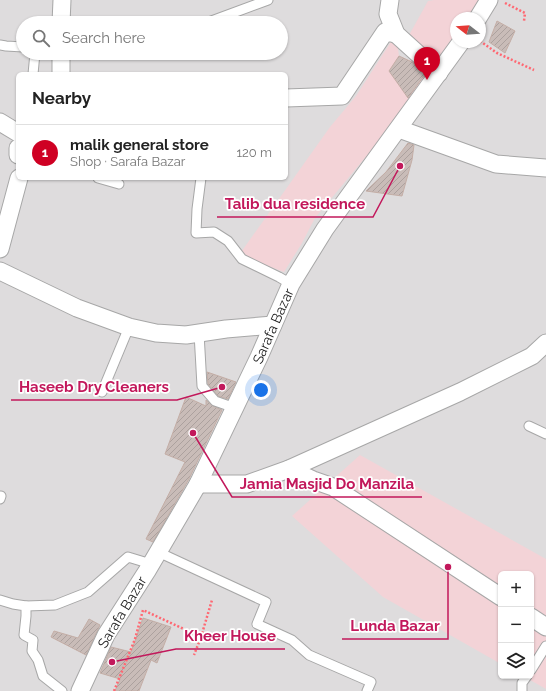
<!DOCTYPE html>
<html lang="en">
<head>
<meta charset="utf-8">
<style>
	body { margin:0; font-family:Raleway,sans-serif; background:#f2f2f2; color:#222 }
	.controls { position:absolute; right:12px; bottom:12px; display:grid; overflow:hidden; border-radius:6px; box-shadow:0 1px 3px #0004 }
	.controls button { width:36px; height:36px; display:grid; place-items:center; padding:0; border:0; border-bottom:1px solid #e0e0e0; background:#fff; color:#222; font:20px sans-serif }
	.compass { position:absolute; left:450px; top:12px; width:36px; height:36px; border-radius:50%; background:#fff; box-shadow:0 1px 3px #0004; rotate:287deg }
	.you { position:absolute; left:261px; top:390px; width:14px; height:14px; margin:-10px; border:3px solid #fff; border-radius:50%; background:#1a73e8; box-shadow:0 0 0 6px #1a73e833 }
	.badge { display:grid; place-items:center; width:26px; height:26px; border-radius:50%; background:#cf0023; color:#fff; font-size:13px; font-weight:700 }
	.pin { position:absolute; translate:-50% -33px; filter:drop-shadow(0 1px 2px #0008) }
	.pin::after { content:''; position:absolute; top:21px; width:14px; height:12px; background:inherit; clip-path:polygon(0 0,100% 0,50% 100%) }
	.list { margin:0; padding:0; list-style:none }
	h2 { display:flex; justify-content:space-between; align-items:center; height:52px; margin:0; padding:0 16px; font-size:17px }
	h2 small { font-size:13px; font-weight:400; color:#767676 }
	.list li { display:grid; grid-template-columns:26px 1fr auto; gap:12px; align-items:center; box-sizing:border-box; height:56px; padding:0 16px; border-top:1px solid #e0e0e0 }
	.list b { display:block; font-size:15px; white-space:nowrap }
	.list p { margin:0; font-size:13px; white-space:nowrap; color:#767676 }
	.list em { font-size:13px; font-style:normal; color:#767676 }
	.icon { flex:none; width:22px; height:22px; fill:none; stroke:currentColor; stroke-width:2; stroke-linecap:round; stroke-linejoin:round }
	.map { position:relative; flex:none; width:546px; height:691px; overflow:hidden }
	.search { position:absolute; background:#fff; box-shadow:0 1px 3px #0004; left:16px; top:16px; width:272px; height:44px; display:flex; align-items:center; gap:10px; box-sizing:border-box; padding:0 14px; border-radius:22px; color:#767676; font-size:15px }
	.panel { position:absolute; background:#fff; box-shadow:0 1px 3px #0004; left:16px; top:72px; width:272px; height:108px; border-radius:6px }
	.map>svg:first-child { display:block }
	.residential { fill:#dedcdd; fill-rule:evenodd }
	.commercial { fill:#f3d3d7 }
	.building { fill:url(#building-hatch); stroke:#c4aea6 }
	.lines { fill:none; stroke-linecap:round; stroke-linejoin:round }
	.service-casing { stroke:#a7a7a7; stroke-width:11 }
	.minor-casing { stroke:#a7a7a7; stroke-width:19 }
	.path { stroke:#ff6872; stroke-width:2.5; stroke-dasharray:2 2; stroke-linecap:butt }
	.service { stroke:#fff; stroke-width:9 }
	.minor { stroke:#fff; stroke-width:17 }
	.labels { text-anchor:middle; stroke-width:3.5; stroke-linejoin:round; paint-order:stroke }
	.street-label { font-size:14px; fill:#202020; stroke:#fff }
	.leader { fill:none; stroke:#c2185b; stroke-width:1.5 }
	.callout-dot { fill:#c2185b; stroke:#fff; stroke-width:1.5 }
	.callout-label { font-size:15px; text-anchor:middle; font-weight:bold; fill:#c2185b; stroke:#fff; stroke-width:3.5; stroke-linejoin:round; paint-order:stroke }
</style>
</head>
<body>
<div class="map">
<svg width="546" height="691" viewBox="0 0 546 691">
	<defs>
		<pattern id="building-hatch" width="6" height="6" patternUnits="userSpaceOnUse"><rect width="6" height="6" fill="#c9bcb8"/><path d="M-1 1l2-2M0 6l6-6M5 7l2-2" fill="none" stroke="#aca19e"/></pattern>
	</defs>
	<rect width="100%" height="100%" fill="#f1ebe5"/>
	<path class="residential" d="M 0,0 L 546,0 L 546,691 L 0,691 ZM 456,18 L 480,18 L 480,42 L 456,42 ZM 23,23 L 281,23 L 281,53 L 23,53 ZM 18,74 L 286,74 L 286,178 L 18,178 ZM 501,574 L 531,574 L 531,676 L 501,676 Z"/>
	<g class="commercial">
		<polygon points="434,0 479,0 468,18 456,18 456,37 437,66 408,37 428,1"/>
		<polygon points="396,34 399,56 439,73 374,147 315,218 302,243 284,272 239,255 330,127 356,96"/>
		<polygon points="360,455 546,559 546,689 523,676 531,676 531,574 501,574 501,664 383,597 292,516"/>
	</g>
	<g class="building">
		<polygon points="497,21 515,31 505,53 489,42"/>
		<polygon points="399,56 412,62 425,74 408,98 389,71"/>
		<polygon points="408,143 414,145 412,160 402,196 366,191 386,172"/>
		<polygon points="207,372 236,382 228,399 218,396 208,384"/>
		<polygon points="186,397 206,406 206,400 213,406 222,410 219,416 189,479 153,542 146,539 185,462 165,454"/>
		<polygon points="143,618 171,627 157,663 151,660 139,691 115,691 120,679 100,673 111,647 131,652"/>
		<polygon points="89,619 100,625 86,655 51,637 54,631 78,638"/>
	</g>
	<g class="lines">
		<defs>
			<g id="service">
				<polyline points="206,23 268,0"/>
				<polyline points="0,45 6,46 23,47"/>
				<polyline points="33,74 35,53"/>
				<polyline points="98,178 119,184"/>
				<polyline points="201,178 197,209 196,233 214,232 228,241 242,259 279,277 291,284"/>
				<polyline points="199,333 202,386 215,401 235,408"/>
				<polyline points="102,392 129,327"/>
				<polyline points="529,426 546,434"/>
				<polyline points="0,499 1,496"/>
				<polyline points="158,552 266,602 257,624 292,640 309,655 371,682 367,691"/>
				<polyline points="0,600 13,604 26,606 26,616 24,635 33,640 32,651 38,660 43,676 62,691"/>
				<polyline points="26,606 55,605 88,592 128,557 151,564"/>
				<polyline points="531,670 546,646"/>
				<polyline points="522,691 522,683 527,676"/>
			</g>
			<g id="minor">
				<polyline points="390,0 388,14 396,34 439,73"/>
				<polyline points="478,18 489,0"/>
				<polyline points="61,23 62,0"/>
				<polyline points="61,53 61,74"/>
				<polyline points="286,98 342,96 385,32 396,34"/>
				<polyline points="0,122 18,133"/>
				<polyline points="399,129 496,164 546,168"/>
				<polyline points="18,148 18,155"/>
				<polyline points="0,249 19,178"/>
				<polyline points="0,271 77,308 129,327 156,333 186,335 226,329 273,325"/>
				<polyline points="289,469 313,480 333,487 501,597"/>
				<polyline points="198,484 247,484 289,469 460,392 532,356 546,343"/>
				<polyline points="531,617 546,627"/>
				<polyline points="80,691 106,635 147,571 198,484 259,357 291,284 325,229 461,42"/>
			</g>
		</defs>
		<use href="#service" class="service-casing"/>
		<use href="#minor" class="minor-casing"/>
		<g class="path">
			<polyline points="505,3 525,13 524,21"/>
			<polyline points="480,41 497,53 534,70"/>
			<polyline points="201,637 212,600"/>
			<polyline points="114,691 135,639 143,610 201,637 194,655"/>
		</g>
		<use href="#service" class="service"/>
		<use href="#minor" class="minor"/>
	</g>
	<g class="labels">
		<g class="street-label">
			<text transform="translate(273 326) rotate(-66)" y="5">Sarafa Bazar</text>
			<text transform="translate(122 612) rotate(-59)" y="5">Sarafa Bazar</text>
		</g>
	</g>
	<path class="leader" d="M400 166L373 217H217M222 387L177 400H11M193 433L232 497H422M448 567L448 639H342M112 662L176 649H285"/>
	<g class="callout-dot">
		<circle cx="400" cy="166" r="4"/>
		<circle cx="222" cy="387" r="4"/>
		<circle cx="193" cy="433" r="4"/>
		<circle cx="448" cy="567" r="4"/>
		<circle cx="112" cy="662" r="4"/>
	</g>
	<g class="callout-label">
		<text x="295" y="209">Talib dua residence</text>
		<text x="94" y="392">Haseeb Dry Cleaners</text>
		<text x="327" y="489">Jamia Masjid Do Manzila</text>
		<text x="395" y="631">Lunda Bazar</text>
		<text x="230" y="641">Kheer House</text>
	</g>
</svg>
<div class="controls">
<button>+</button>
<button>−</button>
<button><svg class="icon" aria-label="layers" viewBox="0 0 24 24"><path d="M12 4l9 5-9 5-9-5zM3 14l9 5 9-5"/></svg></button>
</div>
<svg class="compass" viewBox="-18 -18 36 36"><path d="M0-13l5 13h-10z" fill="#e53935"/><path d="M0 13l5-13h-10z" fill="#767676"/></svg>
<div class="you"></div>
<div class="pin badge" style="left:427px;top:80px">1</div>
<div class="search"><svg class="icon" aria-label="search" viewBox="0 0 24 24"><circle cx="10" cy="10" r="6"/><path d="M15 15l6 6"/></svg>Search here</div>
<section class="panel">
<h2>Nearby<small></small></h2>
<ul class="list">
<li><span class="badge">1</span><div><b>malik general store</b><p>Shop · Sarafa Bazar</p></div><em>120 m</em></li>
</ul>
</section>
</div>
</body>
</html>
